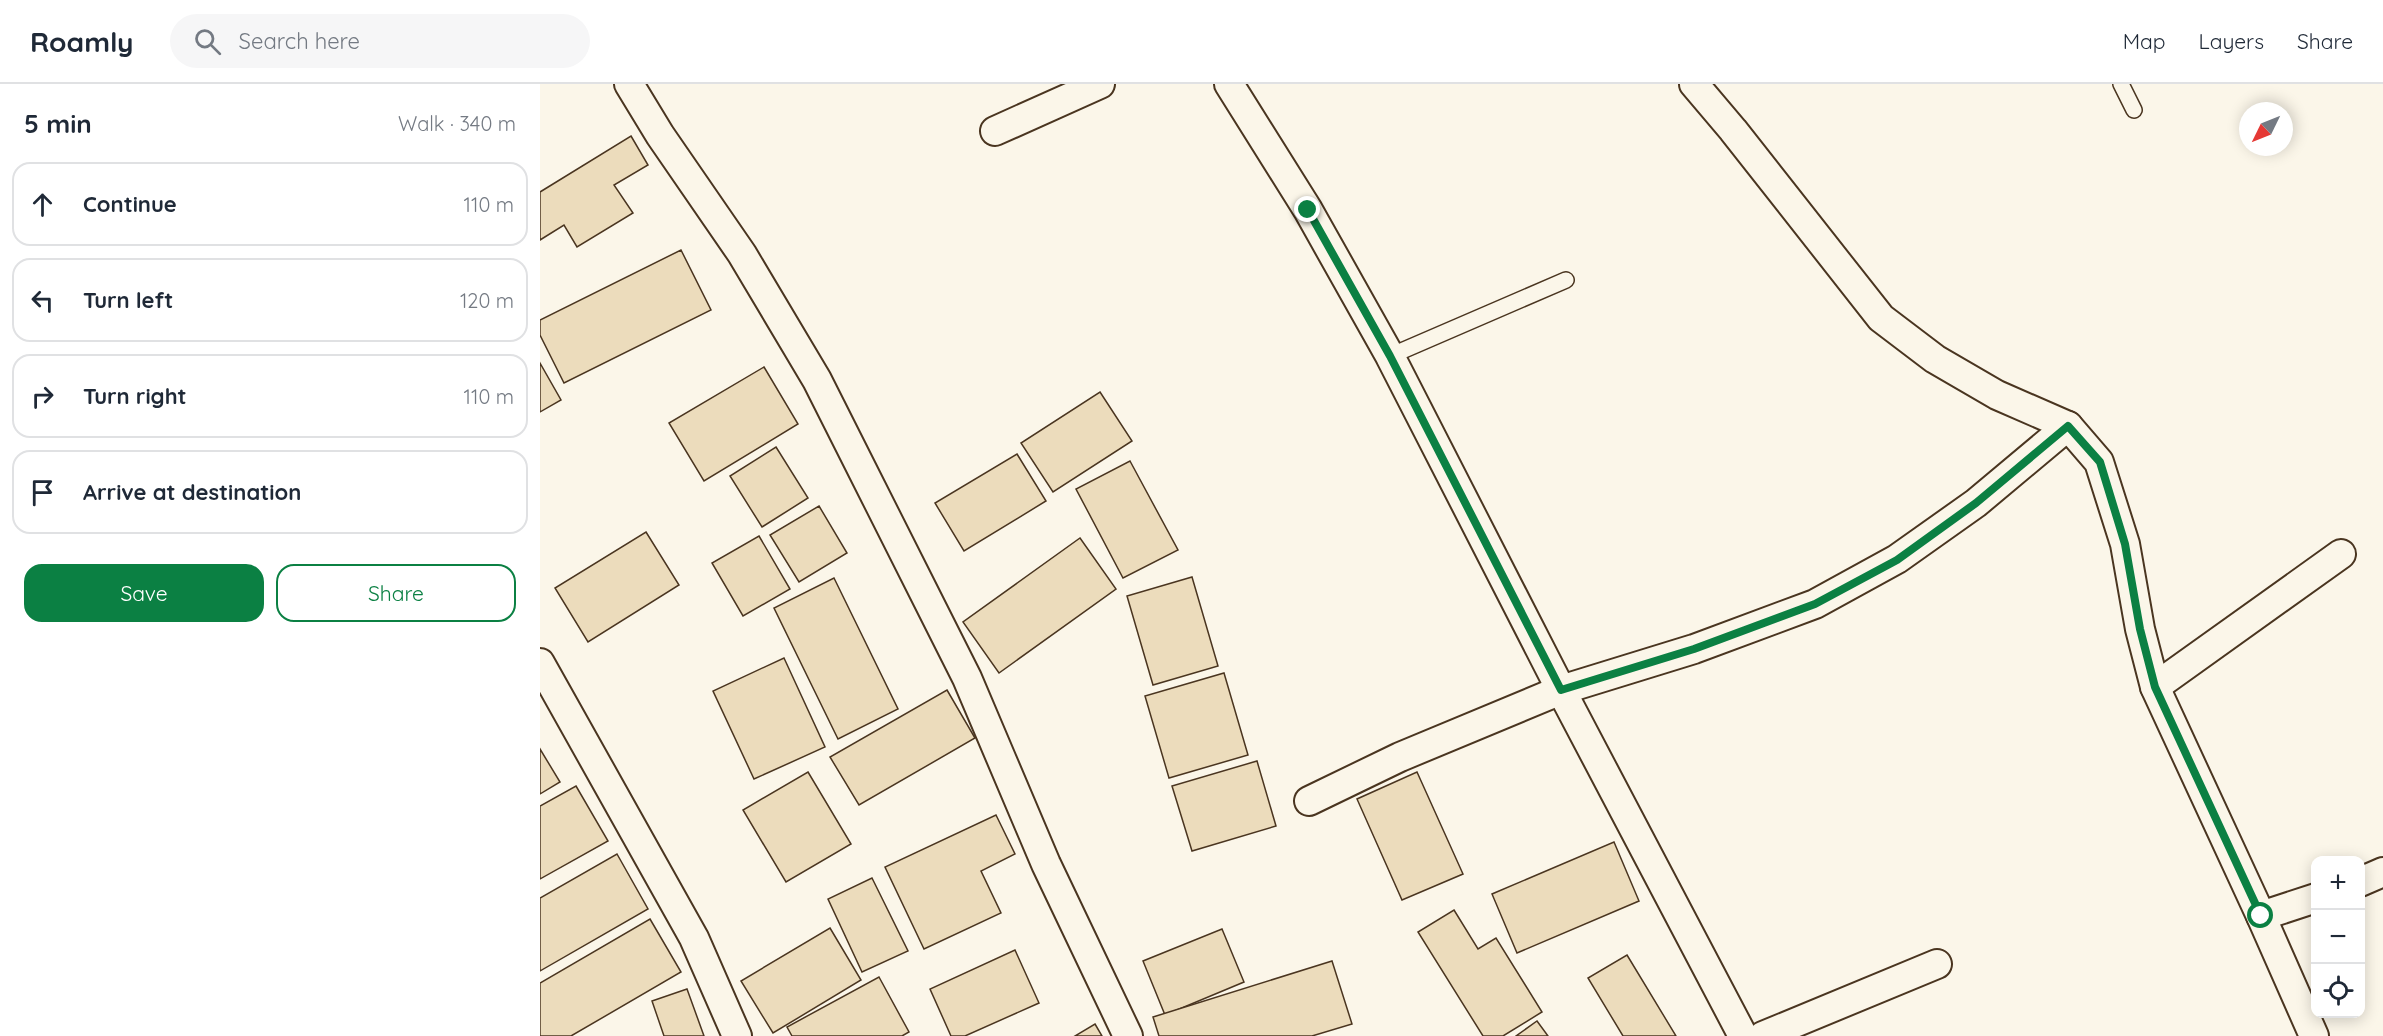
<!DOCTYPE html>
<html lang="en">
<head>
<meta charset="utf-8">
<style>
	body { margin:0; font-family:Quicksand,sans-serif; background:#f6f6f7; color:#1f2937 }
	.controls { position:absolute; right:18px; bottom:18px; display:grid; overflow:hidden; border-radius:12px; box-shadow:0 3px 15px #0003 }
	.controls button { width:54px; height:54px; display:grid; place-items:center; padding:0; border:0; border-bottom:2px solid #e0e1e3; background:#fff; color:#1f2937; font:30px sans-serif }
	.compass { position:absolute; left:1699px; top:18px; width:54px; height:54px; border-radius:50%; background:#fff; box-shadow:0 3px 15px #0003; rotate:227deg }
	.stop { position:absolute; width:18px; height:18px; margin:-14px; border:4px solid #0b8043; border-radius:50%; background:#fff }
	.stop.end { background:#0b8043; border-color:#fff; box-shadow:0 2px 6px #0008 }
	.list { margin:0; padding:0; list-style:none }
	h2 { display:flex; justify-content:space-between; align-items:center; height:78px; margin:0; padding:0 24px; font-size:26px }
	h2 small { font-size:20px; font-weight:400; color:#747a83 }
	.list li { display:grid; grid-template-columns:39px 1fr auto; gap:18px; align-items:center; box-sizing:border-box; height:84px; margin:0 12px 12px; padding:0 12px; border:2px solid #e0e1e3; border-radius:18px }
	.list b { display:block; font-size:22px; white-space:nowrap }
	.list em { font-size:20px; font-style:normal; color:#747a83 }
	.actions { display:flex; gap:12px; padding:18px 24px }
	.actions a { flex:1; padding:14px 0; border:2px solid #0b8043; border-radius:18px; text-align:center; font-size:21px; color:#0b8043 }
	.actions .main { background:#0b8043; color:#fff }
	.icon { flex:none; width:33px; height:33px; fill:none; stroke:currentColor; stroke-width:2; stroke-linecap:round; stroke-linejoin:round }
	.map { position:relative; flex:none; width:1843px; height:952px; overflow:hidden }
	header { display:flex; align-items:center; gap:36px; box-sizing:border-box; height:84px; padding:0 30px; background:#fff; border-bottom:2px solid #e0e1e3 }
	header strong { font-size:28px }
	nav { display:flex; gap:33px; margin-inline-start:auto; font-size:21px }
	.search { width:420px; height:54px; background:#f6f6f7; display:flex; align-items:center; gap:15px; box-sizing:border-box; padding:0 21px; border-radius:33px; color:#747a83; font-size:22px }
	main { display:flex }
	aside { flex:1; background:#fff }
	.map>svg:first-child { display:block }
	.building { fill:#ecdcbc; stroke:#4a3520; stroke-width:1.5 }
	.lines { fill:none; stroke-linecap:round; stroke-linejoin:round }
	.lane-casing { stroke:#4a3520; stroke-width:18 }
	.street-casing { stroke:#4a3520; stroke-width:32 }
	.lane { stroke:#fbf6e9; stroke-width:15 }
	.street { stroke:#fbf6e9; stroke-width:28 }
	.route { stroke:#0b8043; stroke-width:8 }
</style>
</head>
<body>
<header>
<strong>Roamly</strong>
<div class="search"><svg class="icon" aria-label="search" viewBox="0 0 24 24"><circle cx="10" cy="10" r="6"/><path d="M15 15l6 6"/></svg>Search here</div>
<nav><a>Map</a><a>Layers</a><a>Share</a></nav>
</header>
<main>
<aside>
<h2>5 min<small>Walk · 340 m</small></h2>
<ul class="list">
<li><svg class="icon" aria-label="ahead" viewBox="0 0 24 24"><path d="M12 20V5M6 11l6-6 6 6"/></svg><div><b>Continue</b></div><em>110 m</em></li>
<li><svg class="icon" aria-label="left" viewBox="0 0 24 24"><path d="M17 20v-9H6M10 6l-5 5 5 5"/></svg><div><b>Turn left</b></div><em>120 m</em></li>
<li><svg class="icon" aria-label="right" viewBox="0 0 24 24"><path d="M7 20v-9h11M14 6l5 5-5 5"/></svg><div><b>Turn right</b></div><em>110 m</em></li>
<li><svg class="icon" aria-label="arrive" viewBox="0 0 24 24"><path d="M6 21V4h12l-3 4 3 4H6"/></svg><div><b>Arrive at destination</b></div></li>
</ul>
<div class="actions"><a class="main">Save</a><a>Share</a></div>
</aside>
<div class="map">
<svg width="1843" height="952" viewBox="0 0 1843 952">
	<rect width="100%" height="100%" fill="#fbf6e9"/>
	<g class="building">
		<polygon points="91,52 108,81 74,101 93,129 37,163 24,141 0,156 0,108"/>
		<polygon points="141,166 171,226 24,299 0,251 0,236"/>
		<polygon points="0,279 21,316 0,328"/>
		<polygon points="224,283 258,340 164,397 129,339"/>
		<polygon points="560,308 592,357 513,408 481,359"/>
		<polygon points="236,363 268,414 222,443 190,392"/>
		<polygon points="477,370 506,417 424,467 395,419"/>
		<polygon points="590,377 638,466 583,494 536,405"/>
		<polygon points="279,422 307,469 259,498 230,451"/>
		<polygon points="106,448 139,501 48,558 15,504"/>
		<polygon points="219,452 250,505 203,532 172,479"/>
		<polygon points="540,454 576,505 459,589 423,538"/>
		<polygon points="652,493 678,582 613,601 587,512"/>
		<polygon points="294,494 358,625 298,655 234,524"/>
		<polygon points="244,574 285,663 214,695 173,607"/>
		<polygon points="684,589 708,671 629,694 605,612"/>
		<polygon points="407,606 435,654 319,721 290,673"/>
		<polygon points="0,665 20,698 0,710"/>
		<polygon points="717,677 736,742 652,767 632,702"/>
		<polygon points="268,688 311,760 246,798 203,726"/>
		<polygon points="877,688 923,790 862,816 817,715"/>
		<polygon points="36,702 68,757 0,795 0,722"/>
		<polygon points="456,731 475,770 441,787 461,829 384,865 345,783"/>
		<polygon points="1074,758 1099,817 977,869 952,810"/>
		<polygon points="77,770 108,825 0,887 0,814"/>
		<polygon points="332,794 368,867 322,888 288,815"/>
		<polygon points="914,826 938,865 956,854 1002,928 963,952 943,952 878,848"/>
		<polygon points="110,835 141,888 31,952 0,952 0,899"/>
		<polygon points="290,844 321,896 233,949 201,897"/>
		<polygon points="682,845 704,898 625,931 603,877"/>
		<polygon points="475,866 499,919 425,952 411,952 390,905"/>
		<polygon points="1087,871 1136,952 1083,952 1048,894"/>
		<polygon points="792,877 812,940 772,952 619,952 613,933"/>
		<polygon points="339,893 369,948 362,952 252,952 247,943"/>
		<polygon points="147,905 164,952 124,952 112,917"/>
		<polygon points="997,937 1008,952 976,952"/>
		<polygon points="555,940 562,952 535,952"/>
	</g>
	<g class="lines">
		<defs>
			<g id="lane">
				<polyline points="1581,0 1594,26"/>
				<polyline points="850,272 1026,196"/>
			</g>
			<g id="street">
				<polyline points="89,0 120,51 202,170 277,296 427,594 506,780 588,952"/>
				<polyline points="689,0 768,126 850,272 1021,606 1203,952"/>
				<polyline points="1154,0 1193,46 1341,234 1395,275 1457,311 1528,342 1559,378 1585,460 1600,545 1615,603 1721,832 1774,952"/>
				<polyline points="455,47 560,0"/>
				<polyline points="0,579 154,854 197,952"/>
				<polyline points="1615,603 1801,470"/>
				<polyline points="769,717 860,673 1021,606 1154,565 1275,520 1357,475 1436,419 1528,342"/>
				<polyline points="1820,798 1843,788"/>
				<polyline points="1721,832 1776,814"/>
				<polyline points="1223,952 1397,880"/>
			</g>
		</defs>
		<use href="#lane" class="lane-casing"/>
		<use href="#street" class="street-casing"/>
		<use href="#lane" class="lane"/>
		<use href="#street" class="street"/>
	</g>
	<g class="lines">
		<polyline class="route" points="768,126 850,272 1021,606 1154,565 1275,520 1357,476 1436,419 1528,342 1560,378 1585,460 1600,545 1615,603 1721,832"/>
	</g>
</svg>
<div class="controls">
<button>+</button>
<button>−</button>
<button><svg class="icon" aria-label="locate" viewBox="0 0 24 24"><circle cx="12" cy="12" r="6"/><path d="M12 2v4M12 18v4M2 12h4M18 12h4"/></svg></button>
</div>
<svg class="compass" viewBox="-18 -18 36 36"><path d="M0-13l5 13h-10z" fill="#e53935"/><path d="M0 13l5-13h-10z" fill="#747a83"/></svg>
<div class="stop" style="left:1721px;top:832px"></div>
<div class="stop end" style="left:768px;top:126px"></div>
</div>
</main>
</body>
</html>
